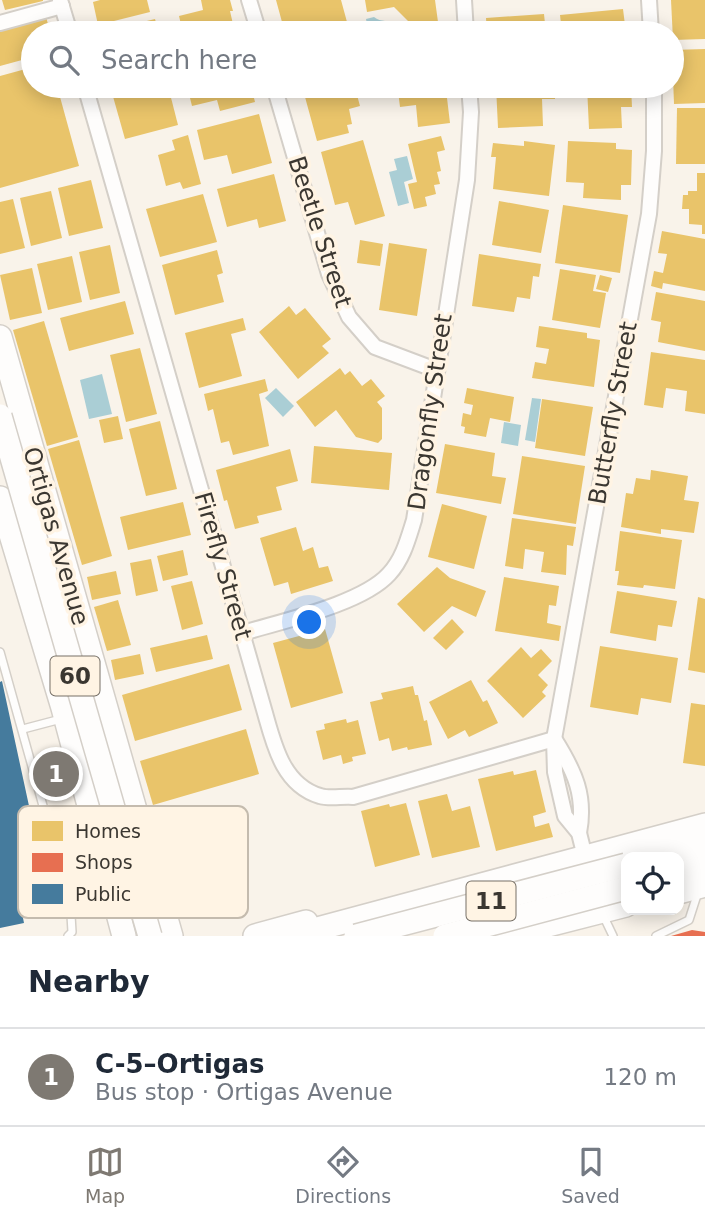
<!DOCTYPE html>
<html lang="en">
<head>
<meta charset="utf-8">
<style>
	body { margin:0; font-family:"DejaVu Sans",sans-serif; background:#f6f6f7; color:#1f2937 }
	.controls { position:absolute; right:21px; bottom:21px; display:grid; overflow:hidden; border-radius:14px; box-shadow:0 4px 18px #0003 }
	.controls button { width:63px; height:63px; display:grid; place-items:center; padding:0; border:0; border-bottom:2px solid #e0e1e3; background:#fff; color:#1f2937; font:35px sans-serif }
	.you { position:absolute; left:310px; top:623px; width:24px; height:24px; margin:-18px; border:5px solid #fff; border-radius:50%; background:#1a73e8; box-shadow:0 0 0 10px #1a73e833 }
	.badge { display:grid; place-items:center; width:46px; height:46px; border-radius:50%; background:#7e7972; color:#fff; font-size:23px; font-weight:700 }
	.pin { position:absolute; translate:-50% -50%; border:4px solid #fff; box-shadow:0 2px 7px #0006 }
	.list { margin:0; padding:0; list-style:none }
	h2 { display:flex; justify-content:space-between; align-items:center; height:91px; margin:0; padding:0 28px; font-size:30px }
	h2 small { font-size:23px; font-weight:400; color:#747a83 }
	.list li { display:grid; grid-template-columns:46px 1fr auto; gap:21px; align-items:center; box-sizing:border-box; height:98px; padding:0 28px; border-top:2px solid #e0e1e3 }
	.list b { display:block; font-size:26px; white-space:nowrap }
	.list p { margin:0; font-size:23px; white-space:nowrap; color:#747a83 }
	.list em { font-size:23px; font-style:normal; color:#747a83 }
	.icon { flex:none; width:38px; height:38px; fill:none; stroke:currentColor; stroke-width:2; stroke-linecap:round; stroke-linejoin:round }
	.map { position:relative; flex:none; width:705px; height:936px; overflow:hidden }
	.search { position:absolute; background:#fff; box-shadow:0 4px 18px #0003; left:21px; right:21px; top:21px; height:77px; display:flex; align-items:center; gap:18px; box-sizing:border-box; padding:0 24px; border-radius:38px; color:#747a83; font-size:26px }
	.sheet { height:189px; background:#fff }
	nav { display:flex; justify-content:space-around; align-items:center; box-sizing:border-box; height:98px; border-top:2px solid #e0e1e3; background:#fff; font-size:19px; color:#747a83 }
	nav a { display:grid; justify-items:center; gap:4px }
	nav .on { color:#7e7972 }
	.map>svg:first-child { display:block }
	.water { fill:#aaced5 }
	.homes { fill:#e9c46a }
	.shops { fill:#e76f51 }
	.public { fill:#457b9d }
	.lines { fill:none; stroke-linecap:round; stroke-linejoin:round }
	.lane-casing { stroke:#d4cfc8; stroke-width:10 }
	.street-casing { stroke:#d4cfc8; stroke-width:18 }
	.primary-casing { stroke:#d4cfc8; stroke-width:26 }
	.lane { stroke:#fefdfc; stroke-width:7 }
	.street { stroke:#fefdfc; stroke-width:14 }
	.primary { stroke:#fefdfc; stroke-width:23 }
	.primary-bridge-casing { stroke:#d4cfc8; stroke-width:26; stroke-linecap:butt }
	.primary-bridge { stroke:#fefdfc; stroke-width:23 }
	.labels { text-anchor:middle; stroke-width:7; stroke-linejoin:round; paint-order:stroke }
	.shield { fill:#fff4e4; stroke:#767067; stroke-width:2 }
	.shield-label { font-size:23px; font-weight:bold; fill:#3b3731 }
	.street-label { font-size:24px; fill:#3b3731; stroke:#fff4e4 }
	.key { fill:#fff4e4; stroke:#c4bbae; stroke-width:2 }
	.key-label { font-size:19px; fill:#3b3731 }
</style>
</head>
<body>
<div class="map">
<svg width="705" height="936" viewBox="0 0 705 936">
	<rect width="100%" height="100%" fill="#f9f3ea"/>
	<g class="water">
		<path d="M 374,17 C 381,23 389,19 396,24 L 397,33 L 380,33 L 367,24 L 366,19 Z"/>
		<polygon points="407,156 413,179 404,182 409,203 398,206 389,172 397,170 394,159"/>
		<polygon points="102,374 112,414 89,419 80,380"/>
		<polygon points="276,388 294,406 283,417 265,398"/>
		<polygon points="532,398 541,399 535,442 525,440"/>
		<polygon points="504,422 521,425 518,446 501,443"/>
	</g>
	<g class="homes">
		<polygon points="2,0 43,0 43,1 5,10"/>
		<polygon points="100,0 147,0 150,12 98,25 93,2"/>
		<polygon points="201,0 230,0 233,11 230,11 235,33 183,33 179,16 203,10"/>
		<polygon points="276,0 341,0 347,22 307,33 285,33"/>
		<polygon points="365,0 435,0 438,22 434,23 435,30 414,33 410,23 394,7 367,12"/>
		<polygon points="671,0 705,0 705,39 673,40"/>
		<polygon points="623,9 626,33 562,33 560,15"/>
		<polygon points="544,14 546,33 487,33 486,18"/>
		<polygon points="46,16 50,33 33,33 33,57 0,66 0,28"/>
		<polygon points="155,19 159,33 101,33 101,32"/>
		<polygon points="448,21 450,29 437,32 435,24"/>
		<polygon points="705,49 705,103 674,104 672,50"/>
		<polygon points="33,67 33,86 57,86 79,166 0,188 0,76"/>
		<polygon points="141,86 168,86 178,125 125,139 112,93"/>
		<polygon points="187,86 251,86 255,102 220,111 217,100 192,106"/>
		<polygon points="302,86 364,86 365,93 357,95 360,106 349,109 352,124 347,125 349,133 317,141"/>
		<polygon points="411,86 439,86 440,90 448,89 449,98 447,98 450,123 418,127 416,105 400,107 398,91 411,89"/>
		<polygon points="496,86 555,86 555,99 542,99 543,126 498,128"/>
		<polygon points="587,86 631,86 632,107 621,107 622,128 589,129"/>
		<polygon points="677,108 705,108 705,164 676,164"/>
		<polygon points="259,114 272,163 232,174 227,155 204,160 197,130"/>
		<polygon points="188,135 201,184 183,189 180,182 166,186 158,155 175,150 172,140"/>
		<polygon points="441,136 445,150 437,152 441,171 437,172 440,184 434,185 436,194 425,197 427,206 414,209 408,184 417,182 408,144"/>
		<polygon points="363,140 385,216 355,225 348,202 335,205 321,152"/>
		<polygon points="524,141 555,145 549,196 493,189 496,157 491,157 493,143 524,146"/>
		<polygon points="568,141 616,143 616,149 632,150 631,185 621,185 621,200 583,198 584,183 566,182"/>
		<polygon points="697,173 705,173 705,234 702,234 702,225 689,224 689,209 682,209 683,195 688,195 688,191 697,191"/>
		<polygon points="274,174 286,221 259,228 257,219 227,227 217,189"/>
		<polygon points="91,180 103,228 69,236 58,188"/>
		<polygon points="51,191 62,238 31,246 20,198"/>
		<polygon points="203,194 217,242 160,257 146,209"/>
		<polygon points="13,199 25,248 0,254 0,202"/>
		<polygon points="499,201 549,210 541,253 492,245"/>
		<polygon points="563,205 628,215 620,273 555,263"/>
		<polygon points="662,231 705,239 705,291 663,283 662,289 651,286 654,271 663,273 667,254 658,253"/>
		<polygon points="360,240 383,244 380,266 357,263"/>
		<polygon points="389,243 427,249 417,316 379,310"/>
		<polygon points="110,245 120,293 90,300 79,252"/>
		<polygon points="217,250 223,273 217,275 224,302 175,315 162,265"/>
		<polygon points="479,254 541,264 539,277 533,276 530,299 517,297 514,312 472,306"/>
		<polygon points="72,256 82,302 48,310 37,264"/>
		<polygon points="32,268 42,313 10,320 0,275"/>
		<polygon points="560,269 596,275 593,291 606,293 600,328 552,320"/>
		<polygon points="600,275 612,278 608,292 596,289"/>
		<polygon points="656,292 705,301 705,351 658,342 661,322 651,320"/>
		<polygon points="125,301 134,334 69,351 60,318"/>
		<polygon points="289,306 296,315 305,308 331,339 322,346 329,353 298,379 259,332"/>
		<polygon points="243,318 246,330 231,334 242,376 199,388 185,333"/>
		<polygon points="44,321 78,437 47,446 13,330"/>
		<polygon points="539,326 587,333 587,338 600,340 594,387 532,378 535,362 546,364 549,349 536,347"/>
		<polygon points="140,348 157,414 126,422 110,355"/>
		<polygon points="651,352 705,360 705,414 685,411 687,391 666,388 663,408 644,405"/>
		<polygon points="340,368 345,375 350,371 362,386 371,379 385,396 377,402 382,408 382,439 378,443 356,437 336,410 315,427 296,402"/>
		<polygon points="265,379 268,391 259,394 269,446 233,455 229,441 221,443 213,409 208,411 204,394"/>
		<polygon points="467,388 514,397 510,422 490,418 486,437 464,433 465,427 461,426 463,413 471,415 473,405 464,403"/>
		<polygon points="542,399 593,407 585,456 535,448"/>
		<polygon points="118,416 123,439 104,443 99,420"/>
		<polygon points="160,421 177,489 146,496 129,429"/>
		<polygon points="79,440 112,556 82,565 48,449"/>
		<polygon points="445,444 495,453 492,476 506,478 501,504 436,493"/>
		<polygon points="314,446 392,453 389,490 311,483"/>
		<polygon points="290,449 298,481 276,487 282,510 257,516 259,523 235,529 227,500 224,501 216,470"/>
		<polygon points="522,456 585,466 576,524 513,514"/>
		<polygon points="651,470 688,476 684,500 699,502 694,533 661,529 661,534 621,527 626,493 633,494 636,478 650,480"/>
		<polygon points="183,502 191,535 128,550 120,517"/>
		<polygon points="442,504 487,516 474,569 428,557"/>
		<polygon points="512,518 576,527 573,546 567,545 566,575 541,572 544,552 525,549 523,569 505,566"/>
		<polygon points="296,527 303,551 313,547 319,568 328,566 333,581 291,594 288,582 274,586 260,538"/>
		<polygon points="620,531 682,540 675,589 644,585 643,588 617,585 619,571 615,571"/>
		<polygon points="183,550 188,575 163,581 157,556"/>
		<polygon points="151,559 158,591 136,596 130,563"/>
		<polygon points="437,567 450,578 486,591 476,617 452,606 424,632 397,604"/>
		<polygon points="116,571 121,594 92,600 87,577"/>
		<polygon points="504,577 559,586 556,606 549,605 547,623 561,626 559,641 495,631"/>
		<polygon points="192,581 203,624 182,630 171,586"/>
		<polygon points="617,591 677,601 672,627 658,625 656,641 610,633"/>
		<polygon points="698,597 705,599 705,673 688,670"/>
		<polygon points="118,600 131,645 107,651 94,607"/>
		<polygon points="452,619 464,632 446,650 433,638"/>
		<polygon points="325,629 343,693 291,708 273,643"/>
		<polygon points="207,635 213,659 156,672 150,648"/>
		<polygon points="600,646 678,658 671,703 641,698 638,715 590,707"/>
		<polygon points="521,647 531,658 541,649 552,661 538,675 548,685 542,692 546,696 523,718 487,681"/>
		<polygon points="140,654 144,674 115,680 111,660"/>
		<polygon points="229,664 242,710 135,741 122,695"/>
		<polygon points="471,680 483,702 487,700 498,723 469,737 465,730 448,739 429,702"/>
		<polygon points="413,686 415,695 418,695 424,721 427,720 432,745 408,750 407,747 392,751 389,738 379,741 370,702 383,699 381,693"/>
		<polygon points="691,703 705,705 705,766 683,763"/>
		<polygon points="346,719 347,723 358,720 366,754 352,757 353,761 343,764 341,755 323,760 316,731 325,729 324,724"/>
		<polygon points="246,729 259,774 153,805 140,761"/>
		<polygon points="536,770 546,812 533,816 535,827 549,823 553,837 496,851 478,779 513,771 514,775"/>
		<polygon points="447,794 452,811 470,806 480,847 432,858 418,801"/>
		<polygon points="406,803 420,855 375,867 361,811 389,804 390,807"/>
	</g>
	<polygon class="shops" points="692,930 705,932 705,936 671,936"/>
	<polygon class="public" points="2,681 42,866 51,864 59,899 38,903 39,906 30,908 30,911 22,913 24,923 0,928 0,682"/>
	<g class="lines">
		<defs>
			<g id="lane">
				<polyline points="0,652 59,863 71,915 72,932 68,936"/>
				<polyline points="23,729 61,719"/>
				<polyline points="67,860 80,863 101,859"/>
				<polyline points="59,863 77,853 97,848"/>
				<polyline points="603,915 613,936"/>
				<polyline points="656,936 689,920 698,892"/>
			</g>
			<g id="street">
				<polyline points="60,0 70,33"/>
				<polyline points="249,0 259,33"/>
				<polyline points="464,0 466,33"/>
				<polyline points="649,0 651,33"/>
				<polyline points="0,23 62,6"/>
				<path d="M 85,86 L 265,713 C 274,745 283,785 320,796 C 329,799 343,796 353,797 L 554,739"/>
				<polyline points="274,86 329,274 349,317 375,347 436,370"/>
				<path d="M 243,633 C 282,621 362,604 389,574 C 403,559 408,539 414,520 L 467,180 L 471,112 L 469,86"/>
				<path d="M 555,740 C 575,772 586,796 579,833"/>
				<polyline points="585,857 579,833 565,816 555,772 554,739 649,214 654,151 654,86"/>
			</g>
			<g id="primary">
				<polyline points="0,337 171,936"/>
				<polyline points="0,498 63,708 124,936"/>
				<polyline points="656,857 705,844"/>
				<polyline points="679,874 705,867"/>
				<polyline points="679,892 705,885"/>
				<polyline points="255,936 306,922"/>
				<polyline points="291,936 705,825"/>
				<polyline points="505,936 626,905"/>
			</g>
		</defs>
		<use href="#lane" class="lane-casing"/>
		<use href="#street" class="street-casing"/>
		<use href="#primary" class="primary-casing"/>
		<use href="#lane" class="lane"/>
		<use href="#street" class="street"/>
		<use href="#primary" class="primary"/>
		<defs>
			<g id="primary-bridge">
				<polyline points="0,416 150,936"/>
				<polyline points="356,936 626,865"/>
				<polyline points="445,936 626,888"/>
			</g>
		</defs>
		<use href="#primary-bridge" class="primary-bridge-casing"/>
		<use href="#primary-bridge" class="primary-bridge"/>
	</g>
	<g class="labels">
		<g class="shield">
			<rect x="50.5" y="656.5" width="49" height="39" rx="5"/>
			<rect x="466.5" y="881.5" width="49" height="39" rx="5"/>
		</g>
		<g class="shield-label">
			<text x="75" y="684">60</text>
			<text x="491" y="909">11</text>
		</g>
		<g class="street-label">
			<text transform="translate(320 232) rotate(72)" y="8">Beetle Street</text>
			<text transform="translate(430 412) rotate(-82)" y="8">Dragonfly Street</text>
			<text transform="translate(613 413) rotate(-80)" y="8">Butterfly Street</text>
			<text transform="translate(56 536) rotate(74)" y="8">Ortigas Avenue</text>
			<text transform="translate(223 566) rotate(74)" y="8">Firefly Street</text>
		</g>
	</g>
	<rect x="18" y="806" width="230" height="112" rx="10" class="key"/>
	<rect x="32" y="821" width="31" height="20" fill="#e9c46a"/>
	<rect x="32" y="853" width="31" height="19" fill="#e76f51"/>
	<rect x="32" y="884" width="31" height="20" fill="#457b9d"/>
	<g class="key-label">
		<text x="75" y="838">Homes</text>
		<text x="75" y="869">Shops</text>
		<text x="75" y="901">Public</text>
	</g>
</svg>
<div class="controls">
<button><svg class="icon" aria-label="locate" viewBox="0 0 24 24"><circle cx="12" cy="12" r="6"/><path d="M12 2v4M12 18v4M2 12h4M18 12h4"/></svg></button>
</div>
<div class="you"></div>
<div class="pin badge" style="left:56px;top:774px">1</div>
<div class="search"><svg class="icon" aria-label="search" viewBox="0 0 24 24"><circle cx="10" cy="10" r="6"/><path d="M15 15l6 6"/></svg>Search here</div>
</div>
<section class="sheet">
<h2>Nearby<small></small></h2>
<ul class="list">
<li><span class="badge">1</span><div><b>C-5–Ortigas</b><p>Bus stop · Ortigas Avenue</p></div><em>120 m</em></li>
</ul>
</section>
<nav>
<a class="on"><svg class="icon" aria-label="map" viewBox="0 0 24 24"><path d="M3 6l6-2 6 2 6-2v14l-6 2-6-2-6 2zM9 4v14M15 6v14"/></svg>Map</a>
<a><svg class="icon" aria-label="directions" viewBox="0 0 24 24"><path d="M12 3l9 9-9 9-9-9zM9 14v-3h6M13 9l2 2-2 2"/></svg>Directions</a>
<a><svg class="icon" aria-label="saved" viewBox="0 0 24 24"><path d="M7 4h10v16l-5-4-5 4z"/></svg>Saved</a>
</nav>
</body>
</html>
